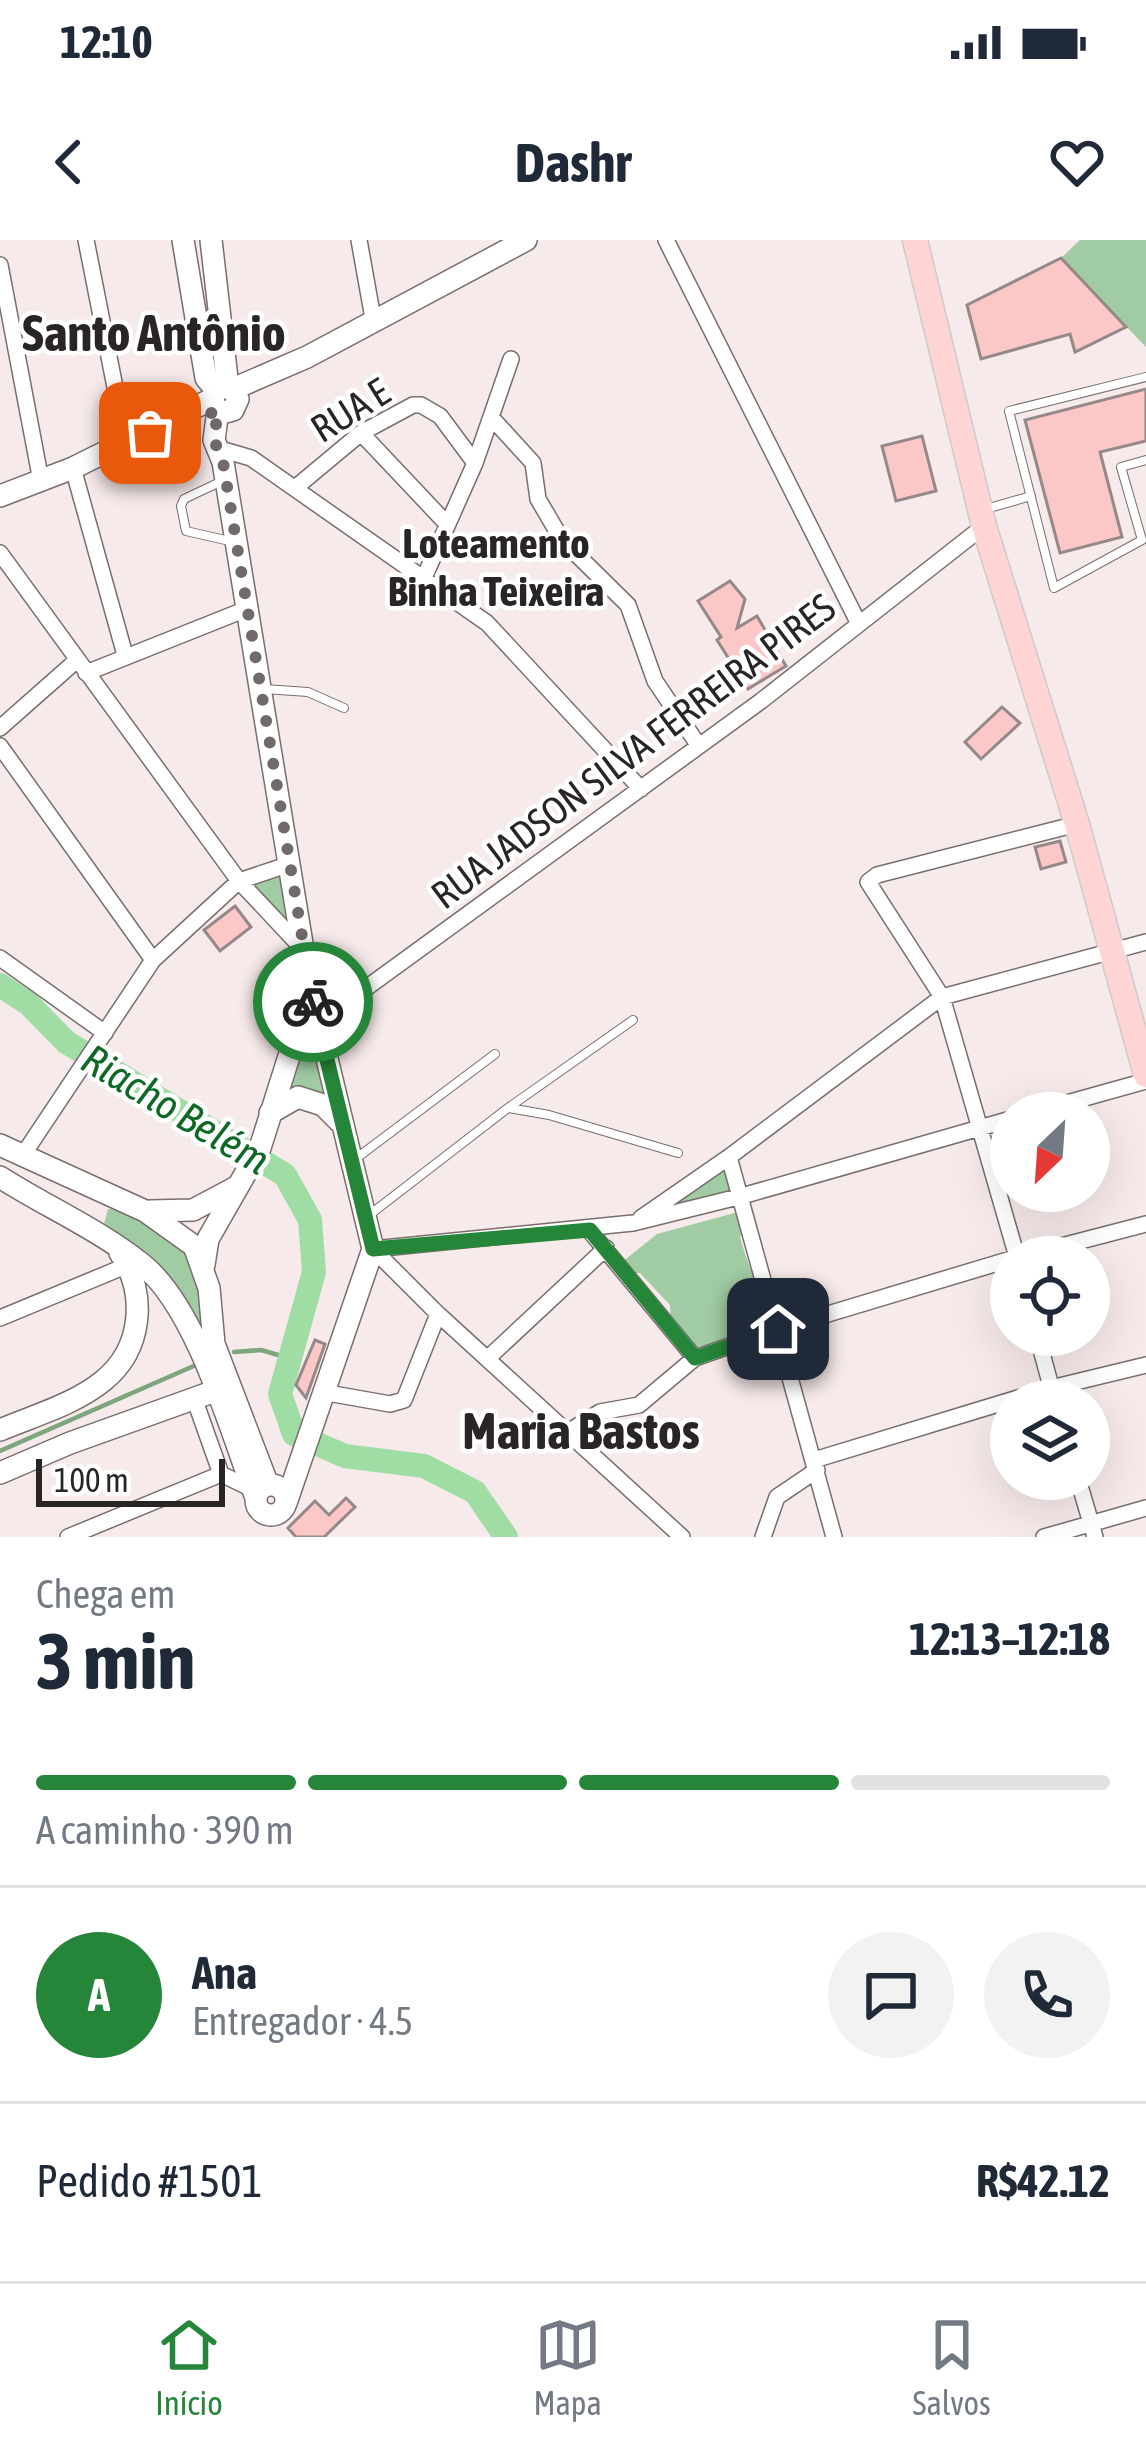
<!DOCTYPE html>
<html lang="pt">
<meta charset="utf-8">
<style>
:root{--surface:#fff;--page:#f2f2f3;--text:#1f2937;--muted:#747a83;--line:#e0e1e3;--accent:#258538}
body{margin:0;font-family:"Asap Condensed",sans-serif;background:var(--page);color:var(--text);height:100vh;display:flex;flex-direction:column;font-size:45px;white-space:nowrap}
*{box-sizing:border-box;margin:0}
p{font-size:39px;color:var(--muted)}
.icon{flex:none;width:66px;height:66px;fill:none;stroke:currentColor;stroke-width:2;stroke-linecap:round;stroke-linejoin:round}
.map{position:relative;height:1297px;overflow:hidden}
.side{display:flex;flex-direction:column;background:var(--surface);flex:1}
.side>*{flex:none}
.needle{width:78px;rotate:205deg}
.fabs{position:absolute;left:990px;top:852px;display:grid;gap:24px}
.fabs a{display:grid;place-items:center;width:120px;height:120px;border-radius:50%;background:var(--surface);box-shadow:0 12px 48px #0002;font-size:60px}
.scale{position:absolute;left:36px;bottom:30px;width:189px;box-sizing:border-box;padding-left:12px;border:6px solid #2a2525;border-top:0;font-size:33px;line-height:42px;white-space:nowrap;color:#2a2525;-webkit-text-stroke:9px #fff;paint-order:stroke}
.pin{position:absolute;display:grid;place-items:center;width:102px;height:102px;color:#fff;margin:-51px;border-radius:24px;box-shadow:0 6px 18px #0006}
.courier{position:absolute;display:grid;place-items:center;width:120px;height:120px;margin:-60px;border:9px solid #258538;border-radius:50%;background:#fff;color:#222;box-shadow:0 3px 15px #0007}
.head em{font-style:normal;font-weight:700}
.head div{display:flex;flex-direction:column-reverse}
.head{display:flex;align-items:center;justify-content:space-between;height:204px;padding:0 36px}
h1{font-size:78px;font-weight:700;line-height:90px}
.bar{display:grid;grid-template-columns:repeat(4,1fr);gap:18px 12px;align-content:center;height:144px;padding:0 36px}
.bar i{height:15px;border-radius:9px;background:var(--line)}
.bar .current{background:var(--accent)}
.bar p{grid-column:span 4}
.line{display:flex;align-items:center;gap:30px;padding:0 36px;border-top:3px solid var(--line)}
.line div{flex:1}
.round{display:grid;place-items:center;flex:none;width:126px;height:126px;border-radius:63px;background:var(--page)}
.status{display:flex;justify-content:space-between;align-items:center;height:84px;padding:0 60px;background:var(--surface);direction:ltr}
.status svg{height:33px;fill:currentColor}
header{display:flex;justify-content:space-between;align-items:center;height:156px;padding:0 36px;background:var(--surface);font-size:54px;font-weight:700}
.tab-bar{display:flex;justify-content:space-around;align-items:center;height:168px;border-top:3px solid var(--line);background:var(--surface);font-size:33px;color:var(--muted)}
.tab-bar a{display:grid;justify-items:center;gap:6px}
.tab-bar .current{color:var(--accent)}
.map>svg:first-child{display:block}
.green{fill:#a0cba3}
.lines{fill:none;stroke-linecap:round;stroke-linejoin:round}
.stream{stroke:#7da67e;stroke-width:4.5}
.river{stroke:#a0dda4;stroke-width:24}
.building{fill:#fcc7c7;stroke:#948888;stroke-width:3}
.lane-casing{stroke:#796d6d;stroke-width:10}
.street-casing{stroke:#796d6d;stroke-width:18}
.secondary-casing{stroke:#796d6d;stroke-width:24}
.primary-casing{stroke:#cccbcb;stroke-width:27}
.lane{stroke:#fff;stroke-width:8}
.street{stroke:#fff;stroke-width:15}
.secondary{stroke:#fff;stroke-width:21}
.primary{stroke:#fed4d4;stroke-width:24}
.done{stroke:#726a6a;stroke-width:12;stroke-dasharray:0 21.6}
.route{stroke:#258538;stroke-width:15}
.labels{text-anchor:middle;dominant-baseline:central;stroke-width:9;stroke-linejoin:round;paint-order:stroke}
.street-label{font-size:39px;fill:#2a2525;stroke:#fff}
.neighbourhood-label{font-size:42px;font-weight:bold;fill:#2a2525;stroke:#fff}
.water-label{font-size:42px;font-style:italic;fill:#0e6925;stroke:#fff}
.district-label{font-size:51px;font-weight:bold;fill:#2a2525;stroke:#fff}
</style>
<div class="status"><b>12:10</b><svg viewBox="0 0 49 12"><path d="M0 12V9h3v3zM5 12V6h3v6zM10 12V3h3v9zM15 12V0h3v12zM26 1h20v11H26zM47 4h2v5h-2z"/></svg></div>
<header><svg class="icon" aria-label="back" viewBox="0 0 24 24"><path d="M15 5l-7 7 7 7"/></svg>Dashr<svg class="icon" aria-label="heart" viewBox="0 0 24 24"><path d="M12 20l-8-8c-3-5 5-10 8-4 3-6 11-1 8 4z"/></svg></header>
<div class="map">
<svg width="1146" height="1297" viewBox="0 0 1146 1297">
<rect width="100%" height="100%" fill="#f7eaea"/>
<path class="green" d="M1080,0H1146V107L1061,18Z
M285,635L297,697L252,645Z
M307,772L324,859L286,855Z
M735,920L747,951L649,983Z
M121,967L183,1007L205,1046L202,1106L103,988L108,969Z
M742,971L746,987L740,997C749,1031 763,1055 773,1088L694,1108L671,1080L670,1065L640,1033H629L621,1023L657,994Z"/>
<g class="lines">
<path class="stream" d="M234,1112L261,1110L292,1119
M0,1211L196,1125"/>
<path class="river" d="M0,745L29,764L66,802L285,935L310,980L314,1032L280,1154L294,1194L345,1216L424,1226L475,1252L506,1297"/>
</g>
<path class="building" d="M1061,18L1126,87L1075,112L1070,94L981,119L967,65Z
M1146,149V201L1100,212L1122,297L1060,313L1025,180Z
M922,196L936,251L896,261L882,206Z
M730,341L745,359L737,388L757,376L786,426L748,449L717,400L721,397L698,361Z
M1002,467L1020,483L981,519L965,502Z
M1060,601L1066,622L1041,629L1035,607Z
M235,666L251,687L220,711L204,690Z
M315,1100L325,1104L306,1158L296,1145Z
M346,1258L355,1267L324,1297H296L288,1288L315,1261L329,1275Z"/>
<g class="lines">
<g class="lane-casing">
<path id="lane" d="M1146,137L1009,171L1054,348L1142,300L1121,227L1146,220
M220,242L184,259L181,266L186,291L234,302
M986,269L1031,256
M264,449L308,452L344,468
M509,868L549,875L678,913
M354,920L495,814
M368,976L508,868L633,780"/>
</g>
<g class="street-casing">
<path id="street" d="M86,0L126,203
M359,0L374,84
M666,0L859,384
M0,25L41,241
M491,177L533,223L538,259L562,300L628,365L655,441L699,506
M361,193L447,284
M227,211L251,218L487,383L641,549
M475,223L511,119
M73,228L125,415
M295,248L361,193L413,165H421L440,176L475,223L423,340
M0,313L239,641L301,707
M86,433L249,368
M0,488L77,420
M0,506L153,720
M0,718L105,793
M318,783L761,461L984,286
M1031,873L1146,841
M23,915L153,720L239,641L290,624
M729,917L834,1297
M641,978L729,917L942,757L1146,702
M589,990L695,1118
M373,1009L633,983L742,956L1011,879
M373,1009L438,1074L682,1297
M1017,1017L942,757L868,642L877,635L1077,584
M1019,1017L1146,984
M0,1078L128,1025
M1037,1095L1055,1161
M488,1118L606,1008
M322,1152L390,1164L404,1160L438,1074
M194,1158L221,1234
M568,1192L600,1172L639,1165L695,1118L778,1089L1011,1019
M814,1220L1051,1148L1146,1125
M1078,1239L1095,1297
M68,1297L221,1234L252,1249
M763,1297L777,1257L817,1230
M1044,1297L1146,1268"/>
</g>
<g class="secondary-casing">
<path id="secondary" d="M183,0L206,138L216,150
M211,0L228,147
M233,149L238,159L233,170L226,172L216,169L212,159L219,147L233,149L307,117L526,0
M218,170L214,200L223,222L308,740L373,1009L286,1263
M0,256L73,228L212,159
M270,873L298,857L323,865L339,881
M0,905L145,971L194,1006L209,1048L214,1104L268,1245
M0,937C47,967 100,990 143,1025C197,1069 231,1192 256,1258
M150,971L193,970L238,946
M204,1025L208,999L260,908L297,791L306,746
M0,1190C33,1176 75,1164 103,1141C143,1109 147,1053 120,1013
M0,1233L70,1203L215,1151
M256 1260a15 15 0 1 1 30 0a15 15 0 1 1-30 0Z"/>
</g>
<g class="primary-casing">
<path id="primary" d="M915,0L984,286L1077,584L1146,835"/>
</g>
<use href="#lane" class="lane"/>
<use href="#street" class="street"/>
<use href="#secondary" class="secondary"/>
<use href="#primary" class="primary"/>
</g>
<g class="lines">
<path class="done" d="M150,193L190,183L218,170L214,200L223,222L313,762"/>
<path class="route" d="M313,762L373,1009L590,990L695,1118L778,1089"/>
</g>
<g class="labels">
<g class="street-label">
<text transform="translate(350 170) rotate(-32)">RUA E</text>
<text transform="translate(633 511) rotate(-37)">RUA JADSON SILVA FERREIRA PIRES</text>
</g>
<g class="neighbourhood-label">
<text x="496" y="303">Loteamento<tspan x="496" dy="48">Binha Teixeira</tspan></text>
</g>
<g class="water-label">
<text transform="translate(176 869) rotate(31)">Riacho Belém</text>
</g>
<g class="district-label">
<text x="154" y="92">Santo Antônio</text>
<text x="581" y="1190">Maria Bastos</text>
</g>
</g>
</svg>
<div class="fabs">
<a><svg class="needle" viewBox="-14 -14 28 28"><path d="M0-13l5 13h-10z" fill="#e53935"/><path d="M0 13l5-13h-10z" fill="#747a83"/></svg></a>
<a><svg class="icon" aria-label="locate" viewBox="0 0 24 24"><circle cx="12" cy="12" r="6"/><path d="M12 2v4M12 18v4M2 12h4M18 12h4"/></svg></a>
<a><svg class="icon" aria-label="layers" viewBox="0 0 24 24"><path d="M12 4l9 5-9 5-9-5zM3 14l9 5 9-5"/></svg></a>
</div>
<div class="scale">100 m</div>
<div class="pin" style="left:150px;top:193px;background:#ea580c"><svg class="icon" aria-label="bag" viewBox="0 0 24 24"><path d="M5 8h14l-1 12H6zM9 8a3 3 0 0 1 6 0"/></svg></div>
<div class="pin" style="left:778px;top:1089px;background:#1f2937"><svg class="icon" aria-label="home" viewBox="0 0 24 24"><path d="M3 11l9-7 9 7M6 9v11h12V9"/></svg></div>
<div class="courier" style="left:313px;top:762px"><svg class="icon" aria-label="bike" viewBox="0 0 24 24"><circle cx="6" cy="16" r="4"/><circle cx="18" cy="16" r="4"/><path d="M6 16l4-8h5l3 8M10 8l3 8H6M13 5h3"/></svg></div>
</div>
<section class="side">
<div class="head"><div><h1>3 min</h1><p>Chega em</p></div><em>12:13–12:18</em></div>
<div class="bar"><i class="current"></i><i class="current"></i><i class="current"></i><i></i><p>A caminho · 390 m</p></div>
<div class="line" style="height:216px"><b class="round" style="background:var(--accent);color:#fff">A</b><div><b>Ana</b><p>Entregador · 4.5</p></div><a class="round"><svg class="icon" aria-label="chat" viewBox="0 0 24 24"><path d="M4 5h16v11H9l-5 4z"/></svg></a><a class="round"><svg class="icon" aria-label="phone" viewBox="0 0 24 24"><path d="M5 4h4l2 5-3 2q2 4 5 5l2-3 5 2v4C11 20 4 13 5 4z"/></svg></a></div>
<div class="line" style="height:156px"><div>Pedido #1501</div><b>R$42.12</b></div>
</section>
<nav class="tab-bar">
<a class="current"><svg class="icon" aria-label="home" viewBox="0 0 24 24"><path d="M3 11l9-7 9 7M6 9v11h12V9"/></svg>Início</a>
<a><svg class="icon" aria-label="map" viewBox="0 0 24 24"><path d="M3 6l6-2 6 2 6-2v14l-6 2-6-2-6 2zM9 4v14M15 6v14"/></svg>Mapa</a>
<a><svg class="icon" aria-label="saved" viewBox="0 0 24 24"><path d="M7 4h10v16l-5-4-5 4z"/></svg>Salvos</a>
</nav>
